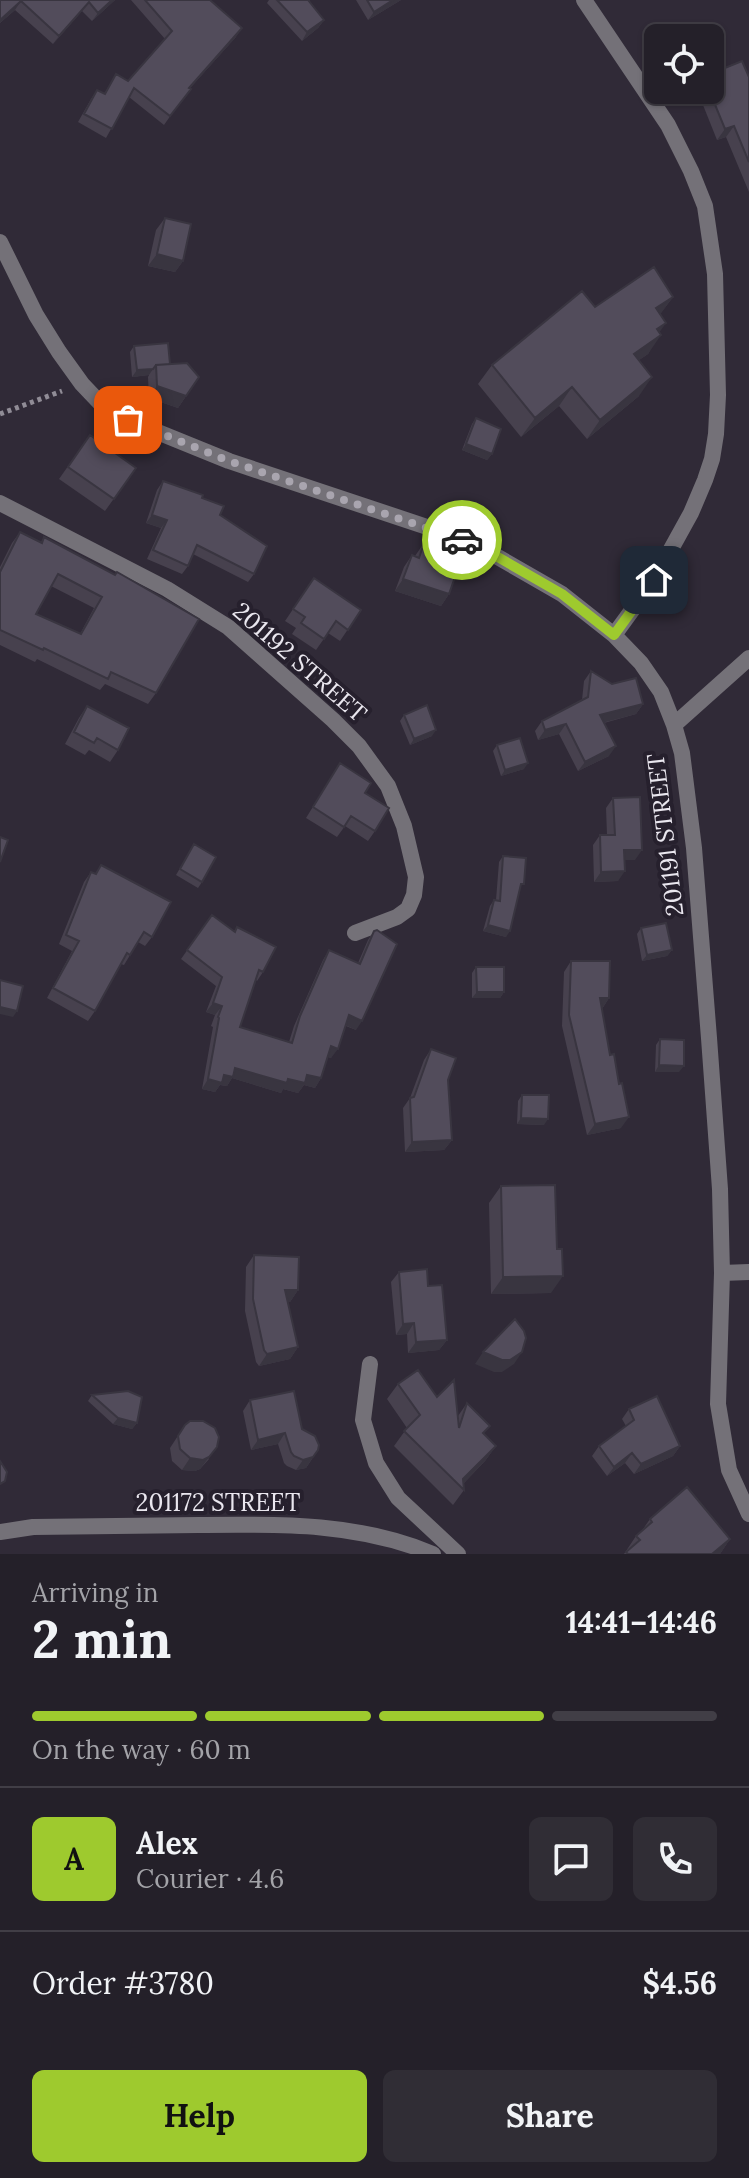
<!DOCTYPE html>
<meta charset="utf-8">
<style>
:root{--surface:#242029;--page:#302d35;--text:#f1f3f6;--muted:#a3a3a8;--line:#413e46;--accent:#9eca2e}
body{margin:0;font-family:Lora,serif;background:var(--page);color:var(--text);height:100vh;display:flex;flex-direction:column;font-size:30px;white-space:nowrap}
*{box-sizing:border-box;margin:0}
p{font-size:26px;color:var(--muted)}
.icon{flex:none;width:44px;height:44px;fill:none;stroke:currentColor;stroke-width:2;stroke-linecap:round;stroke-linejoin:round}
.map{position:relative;height:1554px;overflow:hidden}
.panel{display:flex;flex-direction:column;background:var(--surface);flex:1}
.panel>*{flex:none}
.buttons{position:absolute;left:644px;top:24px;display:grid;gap:16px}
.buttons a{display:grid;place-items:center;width:80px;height:80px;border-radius:12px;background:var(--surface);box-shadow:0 2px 6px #0004,0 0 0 2px var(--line);font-size:40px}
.pin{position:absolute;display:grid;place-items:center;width:68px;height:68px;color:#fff;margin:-34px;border-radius:16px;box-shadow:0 4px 12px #0006}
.courier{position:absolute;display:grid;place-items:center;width:80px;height:80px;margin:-40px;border:6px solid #9eca2e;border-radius:50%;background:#fff;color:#222;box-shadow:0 2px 10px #0007}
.summary em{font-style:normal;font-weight:700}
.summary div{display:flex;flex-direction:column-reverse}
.summary{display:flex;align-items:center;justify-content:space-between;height:136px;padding:0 32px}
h1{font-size:52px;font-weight:700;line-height:60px}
.bar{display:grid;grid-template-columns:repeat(4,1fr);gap:12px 8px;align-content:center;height:96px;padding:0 32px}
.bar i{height:10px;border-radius:6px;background:var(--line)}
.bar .current{background:var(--accent)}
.bar p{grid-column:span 4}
.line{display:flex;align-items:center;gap:20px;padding:0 32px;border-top:2px solid var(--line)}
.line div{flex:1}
.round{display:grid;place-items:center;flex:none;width:84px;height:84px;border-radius:12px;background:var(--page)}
.cta{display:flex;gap:16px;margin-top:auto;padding:16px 32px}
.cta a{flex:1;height:92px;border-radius:12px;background:var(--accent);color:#111;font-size:32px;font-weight:700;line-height:92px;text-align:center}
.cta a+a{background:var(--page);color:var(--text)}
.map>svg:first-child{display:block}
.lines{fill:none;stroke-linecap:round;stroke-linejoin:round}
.path{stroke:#908c96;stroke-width:5;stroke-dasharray:4 4;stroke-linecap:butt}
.minor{stroke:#747178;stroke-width:16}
.wall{fill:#47414e;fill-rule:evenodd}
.shaded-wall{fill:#393540}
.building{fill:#524c5b;stroke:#393540;stroke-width:2;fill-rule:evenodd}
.done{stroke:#a9a5af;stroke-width:8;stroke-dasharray:0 14.4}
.route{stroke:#9eca2e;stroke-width:10}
.labels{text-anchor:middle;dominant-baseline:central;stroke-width:8;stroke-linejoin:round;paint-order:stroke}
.street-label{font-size:24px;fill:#eae7ef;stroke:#26202d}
</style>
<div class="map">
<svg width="749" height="1554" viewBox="0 0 749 1554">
<rect width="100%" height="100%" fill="#302a37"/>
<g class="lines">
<path class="path" d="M0,414L62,391"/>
<path class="minor" d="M584,0L668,125L691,171L705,206L715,274L718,395L716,434L712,459L705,480L691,513L654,580L614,635
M0,242L36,315L59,352L82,384L101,404L128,420L229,461L448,534L489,552L562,594L614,635L641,663L661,692L674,725L682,753L694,848L709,1038L720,1189L722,1273L718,1404L729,1470L749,1514
M0,503L167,589L228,627L333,720L359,746L388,786L404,826L416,877L414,895L408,909L397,917L355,933
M674,725L749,658
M722,1273L749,1272
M370,1364L363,1420L376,1463L398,1498L458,1554
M0,1532L33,1527C88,1526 143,1526 198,1525C278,1524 358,1522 433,1554"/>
</g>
<path class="wall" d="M0,0H115L92,21L82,11L53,44L15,10L0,23Z
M131,0H210L236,37L190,88L164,125L129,97L106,138L78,122L91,99L97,90L104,94L116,74L128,81L165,39Z
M269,0H310L309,1L324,20L318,28L302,41L267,3Z
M356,0H401L368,20Z
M749,77V192L726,137L717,140L697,90H710Z
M165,218L183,261L175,272L148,266L156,230Z
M673,297L660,314V332L648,354L639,360V396L587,439L559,406L521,437L478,384L492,365L595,307Z
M134,346L199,377L178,408L149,398L148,377L149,375L132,377L130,352Z
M476,418L492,454L487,460L462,450L472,424Z
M90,435L136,468L105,511L59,479Z
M163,481L202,498L220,515L254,574L248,582L193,554L188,566L182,574L147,559L161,528L146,523L157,490Z
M20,532L41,542L44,537L114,575L156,693L148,704L105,684L100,690L37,659L35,662L0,645V567L12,543ZM51,586L94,608L80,634L36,614Z
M424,543L449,594L441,606L395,591L404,567L412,555L415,556Z
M314,578L361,610L340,641L328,633L316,650L292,634L296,628L285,621Z
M591,671L643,704L636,714L604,723L609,756L578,771L559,734L538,740L535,731L542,721L582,700L584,681Z
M87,706L118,750L110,762L89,750L85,755L65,744L79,718Z
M404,715L432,736L410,745L400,721Z
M497,745L524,769L501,776L493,751Z
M340,763L365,793L375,831L368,841L345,826L337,837L306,818Z
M613,798L635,860H624L618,881L594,882L593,845L600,835H607L606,808Z
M194,844L202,882L198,888L176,875Z
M503,856L520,890L506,937L483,931L490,906L494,900H496L499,862Z
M101,865L152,937L145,946L138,942L124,965L121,964L95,1011L88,1021L47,998L72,951L59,944L84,882L91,872L95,874Z
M212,915L234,931L237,927L263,972L257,981L256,980L240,1027L289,1042L294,1026L323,960L329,950L358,963L368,940L374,931L356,1030L346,1026L331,1058L328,1057L321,1078L315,1088L304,1085L298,1093L283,1089L281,1093L232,1078L227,1086L220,1085L215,1092L202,1089L213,1027L211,1026L215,1015L206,1012L216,986L181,959Z
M641,928L672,950L667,956L642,961L637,934Z
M571,961L609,998L602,1009L621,1128L587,1135L562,1026L564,972Z
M476,967L504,992L500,998H472V973Z
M660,1039L679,1072H655L656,1045Z
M431,1049L448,1080L452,1140L444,1150L405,1152L403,1108L410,1098L424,1060Z
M522,1095L544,1125L517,1124L518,1101Z
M501,1186L551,1293L491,1294L489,1203Z
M254,1255L298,1290L290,1302H287L298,1347L290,1359L259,1366L256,1362L245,1311L246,1267Z
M399,1272L447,1340L439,1350L408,1353L407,1334L396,1335L391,1282Z
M398,1384L437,1397L458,1416L467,1403L484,1434L496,1446L485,1461L464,1483V1490L453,1505L394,1446L407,1428L387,1399Z
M92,1395L137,1423L132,1429L113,1424L88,1401Z
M250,1400L302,1429L318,1450L306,1468L296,1470L287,1466L284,1463L278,1444L251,1450L243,1411Z
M629,1409L680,1446L673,1456L634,1474L625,1463L607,1476L592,1456L599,1446L626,1426L622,1419Z
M185,1425L209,1459L200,1469L195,1471L182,1470L172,1461L170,1448Z
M650,1519L730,1539L720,1554H624L636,1536L641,1532Z"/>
<path class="shaded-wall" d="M112,0H115L92,21L98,13Z
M393,0H401L368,20L374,12Z
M21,1L15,10L0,23V20Z
M89,2L82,11L53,44L59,36Z
M324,20L318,28L302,41L307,32Z
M242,28L236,37L183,96L189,88Z
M734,126L726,137L717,140L725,129Z
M157,254L183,261L175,272L148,266Z
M673,297L659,316L656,308Z
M666,323L654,340L661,335L648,354L620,373L634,354L657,329Z
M153,369L149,375L132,377L137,370Z
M652,377L639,396L587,439L600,420Z
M157,386L186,396L178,408L149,398Z
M572,387L559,406L521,437L535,418Z
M466,444L492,454L487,460L462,450Z
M152,515L167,520L161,528L146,523Z
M403,579L449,594L441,606L395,591Z
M643,704L636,714L594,725L600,715Z
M566,724L559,734L538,740L545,730Z
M436,730L432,736L410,745L414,739Z
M616,746L609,756L578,771L585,762Z
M528,763L524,769L501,776L505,770Z
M624,850H642L635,860H617Z
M625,871L618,881L594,882L601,872Z
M488,925L510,931L506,937L483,931Z
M672,950L667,956L642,961L647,955Z
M477,992H504L500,998H472Z
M600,998H609L602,1009Z
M213,1003L222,1006L215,1015L206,1012Z
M0,1007L17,1011L13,1017L0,1014Z
M349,1015L362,1021L356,1030L343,1024Z
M331,1046L338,1049L331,1058L324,1056Z
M659,1065L684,1066L679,1072H655Z
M235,1068L288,1079L307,1075L321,1078L315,1088L304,1085L298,1093L283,1089L281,1093L232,1078L227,1086L220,1085L215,1092L202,1089L208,1079L224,1075Z
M629,1117L621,1128L587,1135L595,1124Z
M521,1118L548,1119L544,1125L517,1124Z
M452,1140L444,1150L405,1152L412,1142Z
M563,1276L551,1293L491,1294L503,1277Z
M285,1290H298L290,1302H276Z
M414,1323L407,1334L396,1335L403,1324Z
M447,1340L439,1350L408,1353L416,1342Z
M298,1347L290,1359L259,1366L267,1354Z
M483,1352H522L514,1364L502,1372H494L475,1364Z
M118,1418L137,1423L132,1429L113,1424Z
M285,1433L278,1444L251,1450L258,1440Z
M496,1446L485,1461L461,1486L463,1479Z
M680,1446L673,1456L634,1474L641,1464Z
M217,1447L200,1469L195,1471L182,1470L190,1458Z
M632,1453L625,1463L607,1476L614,1467Z
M313,1457L306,1468L296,1470L303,1460Z
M730,1539L720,1554H712Z"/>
<path class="building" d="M0,0H112L98,13L89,2L59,36L21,1L0,20Z
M145,0H210L242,28L189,88L191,89L170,116L134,88L112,129L84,114L97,90L105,94L116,74L128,81L172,31Z
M277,0H308L324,20L307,32Z
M367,0H393L374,12Z
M742,61L749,77V162L734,126L725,129L709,90H710V74Z
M165,218L191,224L183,261L157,254Z
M654,267L673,297L656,308L666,323L657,329L661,335L634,354L652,377L600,420L572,387L535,418L492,365L582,291L595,307Z
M168,343L170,364L156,365L153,369L137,370L134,346Z
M187,363L199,377L186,396L157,386L156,365Z
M476,418L501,429L492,454L466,444Z
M90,435L136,468L114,499L68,467Z
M163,481L203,495L202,498L224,506L220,515L267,546L254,574L197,545L188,566L153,550L167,520L152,515Z
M20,532L42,543L44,537L115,575L117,572L199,619L156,693L111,672L108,679L44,648L43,650L0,630V572ZM58,574L102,597L81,634L36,614Z
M424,543L462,557L449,594L403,579L412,555L419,558Z
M314,578L361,610L348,630L336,621L324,639L301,623L305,617L293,609Z
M591,671L612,684L636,678L643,704L600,715L616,746L585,762L566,724L545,730L542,721L588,697Z
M427,705L436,730L414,739L404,715Z
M87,706L129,728L118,750L97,738L94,743L74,732Z
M520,738L528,763L505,770L497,745Z
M340,763L371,783L365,793L389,808L375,831L351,816L344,827L313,807Z
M640,797L642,850H624L625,871L601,872L600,835H615L613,798Z
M0,837L8,840L0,862Z
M194,844L216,857L202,882L180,869Z
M503,856L526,858L524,884H521L510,931L488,925L494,900L500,901Z
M101,865L171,902L152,937L144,932L130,955L127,953L95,1011L53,988L79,941L66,935L91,872L96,874Z
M212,915L235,932L237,927L276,947L263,972L259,970L240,1027L292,1043L300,1016L329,950L360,964L374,931L377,930L397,944L362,1021L349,1015L338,1049L331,1046L321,1078L307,1075L305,1083L288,1079L287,1083L235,1068L233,1077L224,1075L222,1083L208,1079L219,1018L218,1017L222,1006L213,1003L222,977L187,950Z
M666,923L672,950L647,955L641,928Z
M571,961H610L609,998H600L610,1055L614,1054L619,1084L622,1083L629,1117L595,1124L569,1015Z
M476,967H504V992H477Z
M0,980L23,986L17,1011L0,1007Z
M660,1039L684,1040V1066L659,1065Z
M431,1049L456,1058L448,1080L452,1140L412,1142L410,1098L414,1097Z
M522,1095H549L548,1119L521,1118Z
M555,1185L557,1249H562L563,1276L503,1277L501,1186Z
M254,1255L299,1257L298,1290H285L298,1347L267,1354L264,1350L253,1299Z
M427,1269L428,1286L442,1285L447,1340L416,1342L414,1323L403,1324L399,1272Z
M515,1319L524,1331L526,1338L522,1352L510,1360H502L483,1352Z
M418,1370L437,1397L454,1380L459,1428L467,1403L490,1426L483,1433L496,1446L463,1479L464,1490L404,1431L420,1415L398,1384Z
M128,1391L142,1397L137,1423L118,1418L92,1395Z
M294,1391L302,1429L315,1436L319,1445L318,1450L313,1457L303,1460L294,1456L291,1452L285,1433L258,1440L250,1400Z
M657,1396L680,1446L641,1464L632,1453L614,1467L599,1446L634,1420L629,1409Z
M190,1421H203L215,1428L219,1437L217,1447L209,1457L203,1460L190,1458L180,1449L178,1436L185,1425Z
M0,1461L7,1472L5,1481L0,1484Z
M687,1487L730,1539L712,1554H628L626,1552L640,1540L636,1536L652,1522L650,1519Z"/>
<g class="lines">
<path class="done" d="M128,420L229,461L462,540"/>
<path class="route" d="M462,540L489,552L562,594L614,635L654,580"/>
</g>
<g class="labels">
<g class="street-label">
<text transform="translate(300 662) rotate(41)">201192 STREET</text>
<text transform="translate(665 835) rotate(-97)">201191 STREET</text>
<text x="218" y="1502">201172 STREET</text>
</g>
</g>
</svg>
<div class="buttons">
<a><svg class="icon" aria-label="locate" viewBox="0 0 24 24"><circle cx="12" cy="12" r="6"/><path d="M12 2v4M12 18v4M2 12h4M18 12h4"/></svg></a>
</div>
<div class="pin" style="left:128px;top:420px;background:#ea580c"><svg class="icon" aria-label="bag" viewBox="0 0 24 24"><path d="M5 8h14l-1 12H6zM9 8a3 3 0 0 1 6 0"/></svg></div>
<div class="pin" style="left:654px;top:580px;background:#1f2937"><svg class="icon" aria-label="home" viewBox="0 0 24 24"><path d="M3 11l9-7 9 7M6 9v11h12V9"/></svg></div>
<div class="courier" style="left:462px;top:540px"><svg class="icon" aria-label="car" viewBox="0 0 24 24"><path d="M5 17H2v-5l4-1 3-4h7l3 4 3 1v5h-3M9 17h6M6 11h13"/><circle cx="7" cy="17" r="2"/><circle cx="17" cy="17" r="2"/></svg></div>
</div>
<section class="panel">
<div class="summary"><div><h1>2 min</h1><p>Arriving in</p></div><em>14:41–14:46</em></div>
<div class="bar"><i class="current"></i><i class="current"></i><i class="current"></i><i></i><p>On the way · 60 m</p></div>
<div class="line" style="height:144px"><b class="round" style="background:var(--accent);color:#111">A</b><div><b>Alex</b><p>Courier · 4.6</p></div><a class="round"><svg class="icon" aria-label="chat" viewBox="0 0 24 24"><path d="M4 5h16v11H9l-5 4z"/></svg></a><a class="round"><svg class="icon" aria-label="phone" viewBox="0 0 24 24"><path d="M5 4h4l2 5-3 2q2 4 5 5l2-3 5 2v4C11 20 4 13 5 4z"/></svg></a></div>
<div class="line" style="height:104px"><div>Order #3780</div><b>$4.56</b></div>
<div class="cta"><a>Help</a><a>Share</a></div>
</section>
